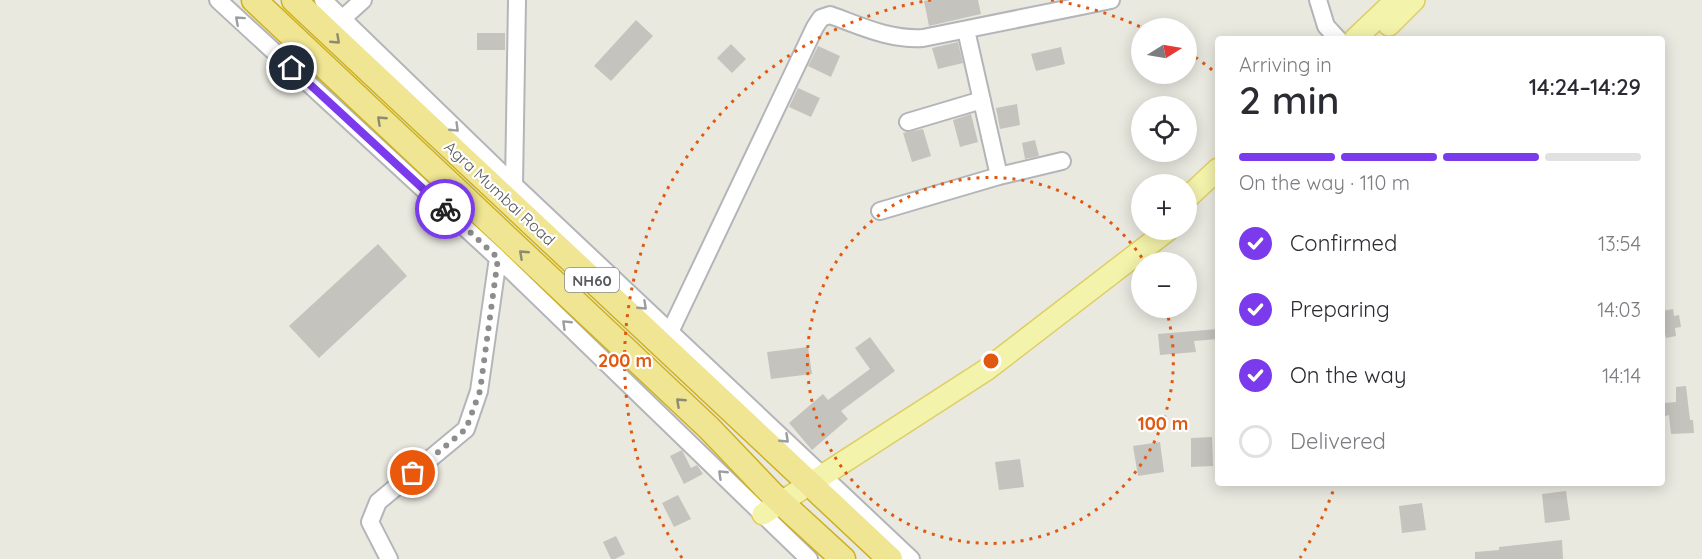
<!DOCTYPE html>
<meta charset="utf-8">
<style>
:root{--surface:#fff;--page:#f7f7f7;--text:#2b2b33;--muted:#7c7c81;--line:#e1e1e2;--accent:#7c3aed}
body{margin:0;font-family:Quicksand,sans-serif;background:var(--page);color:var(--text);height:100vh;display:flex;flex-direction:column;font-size:22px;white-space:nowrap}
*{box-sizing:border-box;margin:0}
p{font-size:20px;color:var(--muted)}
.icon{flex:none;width:33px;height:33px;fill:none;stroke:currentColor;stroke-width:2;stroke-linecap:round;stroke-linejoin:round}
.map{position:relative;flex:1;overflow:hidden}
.panel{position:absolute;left:1215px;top:36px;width:450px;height:450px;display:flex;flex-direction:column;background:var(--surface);border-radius:6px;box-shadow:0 3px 15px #0003}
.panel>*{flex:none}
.needle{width:39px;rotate:79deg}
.fabs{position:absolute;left:1131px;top:18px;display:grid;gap:12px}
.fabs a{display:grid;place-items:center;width:66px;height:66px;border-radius:50%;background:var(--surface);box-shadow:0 3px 15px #0003;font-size:30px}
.pin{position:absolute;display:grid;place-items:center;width:51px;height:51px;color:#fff;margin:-26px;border:3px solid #fff;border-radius:50%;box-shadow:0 2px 6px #0007}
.courier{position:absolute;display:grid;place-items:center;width:60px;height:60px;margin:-30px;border:4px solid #7c3aed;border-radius:50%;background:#fff;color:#222;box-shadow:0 2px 8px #0007}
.head em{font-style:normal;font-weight:600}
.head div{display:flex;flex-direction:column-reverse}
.head{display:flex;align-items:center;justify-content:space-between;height:102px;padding:0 24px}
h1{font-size:39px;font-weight:600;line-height:45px}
.bar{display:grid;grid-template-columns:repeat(4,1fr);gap:9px 6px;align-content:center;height:72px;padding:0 24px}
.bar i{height:8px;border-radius:4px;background:var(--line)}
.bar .current{background:var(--accent)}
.bar p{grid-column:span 4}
ol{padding:0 24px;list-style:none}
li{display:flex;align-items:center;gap:18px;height:66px}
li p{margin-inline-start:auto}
li .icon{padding:6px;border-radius:50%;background:var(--accent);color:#fff;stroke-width:4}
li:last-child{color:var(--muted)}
li i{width:33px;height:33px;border:3px solid var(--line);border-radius:50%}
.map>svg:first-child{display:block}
.building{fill:#c5c3bd}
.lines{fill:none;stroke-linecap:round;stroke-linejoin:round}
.minor-casing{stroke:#b3b5b9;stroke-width:20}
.major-casing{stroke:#dece65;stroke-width:24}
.highway-casing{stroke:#cfb11c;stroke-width:27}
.minor{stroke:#fff;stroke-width:16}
.major{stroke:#f4f3ab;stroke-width:21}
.highway{stroke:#efe592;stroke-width:24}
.oneway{stroke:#9b9d9f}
.oneway2{stroke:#8e8b71}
.done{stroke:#8c8d8c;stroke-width:6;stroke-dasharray:0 10.8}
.route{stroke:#7c3aed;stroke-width:8}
.ring{fill:none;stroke:#e15910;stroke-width:3;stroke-dasharray:3 6}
.labels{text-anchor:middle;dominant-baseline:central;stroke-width:4.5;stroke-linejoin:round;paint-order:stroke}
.shield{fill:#fff;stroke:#8b8c8f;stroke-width:1.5}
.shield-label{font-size:15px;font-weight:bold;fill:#595b5f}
.street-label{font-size:16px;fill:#595b5f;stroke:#fff}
.centre{fill:#e15910;stroke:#fff;stroke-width:3}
.ring-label{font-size:18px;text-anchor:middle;font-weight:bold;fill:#e15910;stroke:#fff;stroke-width:4.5;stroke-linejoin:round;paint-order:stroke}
</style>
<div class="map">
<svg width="1702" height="559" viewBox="0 0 1702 559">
<rect width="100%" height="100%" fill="#eae9e0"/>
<path class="building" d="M929,0H978L981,14L929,26L924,1Z
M636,20L653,36L611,81L594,66Z
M477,33H505V50H477Z
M958,42L963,63L938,69L932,48Z
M731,44L746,59L732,73L717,58Z
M818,46L840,56L831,77L808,66Z
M1061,47L1065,64L1036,71L1031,54Z
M798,88L820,98L811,117L789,107Z
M1017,104L1020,125L1000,129L996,108Z
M971,114L978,142L960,147L953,120Z
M923,129L931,156L912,162L903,133Z
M1035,140L1039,156L1025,159L1022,143Z
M378,244L407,276L319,358L289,326Z
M1673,309L1674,316L1679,315L1681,327L1675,328L1676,336L1666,338L1664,330L1662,331V311Z
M1218,329V339L1194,341L1196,352L1160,355L1158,334Z
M870,337L895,371L841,411L848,419L812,450L789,423L823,394L828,400L870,369L855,348Z
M808,347L812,374L771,379L767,352Z
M1686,386L1690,420H1693L1694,433L1671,434L1669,415L1665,416L1664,403L1676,402V387Z
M1212,437L1213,466L1191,467V438Z
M1160,442L1164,472L1138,476L1133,446Z
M682,450L691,468L697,465L703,474L684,484L670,456Z
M1020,459L1024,487L999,490L995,462Z
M1566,491L1570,520L1545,523L1542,494Z
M678,495L691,519L674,527L662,503Z
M1422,503L1426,530L1402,533L1399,506Z
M616,536L625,554L615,559H611L603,542Z
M1562,540L1563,559H1475V552L1499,550V547Z"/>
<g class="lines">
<g class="minor-casing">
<path id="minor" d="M218,0L498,258L809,559
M323,0L514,185L911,559
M1318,0L1326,26L1338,39
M342,19L363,0
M908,122L982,100
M999,176L1062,161
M514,185L517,0
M880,211L999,176L966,30
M670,332L815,27L821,18L830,15C861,26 889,40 923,38L1111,0
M389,559L370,522L378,502L466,429L479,391L498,258"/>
</g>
<g class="major-casing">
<path id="major" d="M1389,25L1414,0
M1355,39L1396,0
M1186,199L1218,169
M763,514L986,370L1168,230"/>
</g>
<g class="highway-casing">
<path id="highway" d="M254,0L709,428L772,494L843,559
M294,0L890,559"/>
</g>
<use href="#minor" class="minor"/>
<use href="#major" class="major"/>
<use href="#highway" class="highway"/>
</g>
<defs><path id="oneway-chevron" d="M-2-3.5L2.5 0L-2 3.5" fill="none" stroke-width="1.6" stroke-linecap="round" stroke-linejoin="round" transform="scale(1.5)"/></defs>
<g class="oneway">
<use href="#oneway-chevron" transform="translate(239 20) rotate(-138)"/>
<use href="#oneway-chevron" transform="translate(455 128) rotate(44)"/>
<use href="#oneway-chevron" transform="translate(643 306) rotate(43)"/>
<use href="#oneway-chevron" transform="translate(566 324) rotate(-136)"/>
<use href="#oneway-chevron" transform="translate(785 439) rotate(43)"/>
<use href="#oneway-chevron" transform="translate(722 474) rotate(-136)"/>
</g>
<g class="oneway2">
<use href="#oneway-chevron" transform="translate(336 40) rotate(43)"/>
<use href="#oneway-chevron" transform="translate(381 120) rotate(-137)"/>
<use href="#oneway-chevron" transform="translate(523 254) rotate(-137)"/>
<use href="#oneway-chevron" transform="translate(680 402) rotate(-137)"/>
</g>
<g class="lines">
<path class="done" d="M413,473L466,429L480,391L498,258L445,209"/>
<path class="route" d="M292,68L445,209"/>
</g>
<g class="ring">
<path d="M1166 309A183 183 0 1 1 1144 261"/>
<path d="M1336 483A366 366 0 0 1 1300 558M682 558A366 366 0 0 1 931 0M1051 0A366 366 0 0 1 1143 28M1188 52A366 366 0 0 1 1216 73"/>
</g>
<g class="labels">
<rect class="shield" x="565" y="268" width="54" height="24" rx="4.5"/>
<g class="shield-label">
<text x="592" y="280">NH60</text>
</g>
<g class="street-label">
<text transform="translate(500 193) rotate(43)">Agra Mumbai Road</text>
</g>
</g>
<circle cx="991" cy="361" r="9" class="centre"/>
<g class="ring-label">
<text x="625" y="367">200 m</text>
<text x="1163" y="430">100 m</text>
</g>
</svg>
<div class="fabs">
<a><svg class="needle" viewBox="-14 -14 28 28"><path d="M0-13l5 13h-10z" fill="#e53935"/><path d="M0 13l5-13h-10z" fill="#7c7c81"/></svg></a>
<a><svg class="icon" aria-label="locate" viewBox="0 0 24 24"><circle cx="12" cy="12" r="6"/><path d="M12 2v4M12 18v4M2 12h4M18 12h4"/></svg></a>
<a>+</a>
<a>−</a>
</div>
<div class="pin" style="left:413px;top:473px;background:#ea580c"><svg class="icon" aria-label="bag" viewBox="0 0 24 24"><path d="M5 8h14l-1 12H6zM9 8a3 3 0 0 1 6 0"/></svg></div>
<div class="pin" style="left:292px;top:68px;background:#1f2937"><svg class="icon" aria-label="home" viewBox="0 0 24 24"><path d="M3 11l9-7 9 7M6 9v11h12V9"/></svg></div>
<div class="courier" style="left:445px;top:209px"><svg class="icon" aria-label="bike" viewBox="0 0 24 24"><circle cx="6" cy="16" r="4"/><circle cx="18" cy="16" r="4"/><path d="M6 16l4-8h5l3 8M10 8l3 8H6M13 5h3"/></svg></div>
<section class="panel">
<div class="head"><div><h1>2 min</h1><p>Arriving in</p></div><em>14:24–14:29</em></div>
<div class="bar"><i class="current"></i><i class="current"></i><i class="current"></i><i></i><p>On the way · 110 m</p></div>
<ol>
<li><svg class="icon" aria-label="check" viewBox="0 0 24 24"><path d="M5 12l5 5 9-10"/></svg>Confirmed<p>13:54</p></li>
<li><svg class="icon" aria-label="check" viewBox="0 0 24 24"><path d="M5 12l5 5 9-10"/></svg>Preparing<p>14:03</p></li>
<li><svg class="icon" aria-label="check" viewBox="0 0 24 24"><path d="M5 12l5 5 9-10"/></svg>On the way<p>14:14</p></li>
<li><i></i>Delivered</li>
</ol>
</section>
</div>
